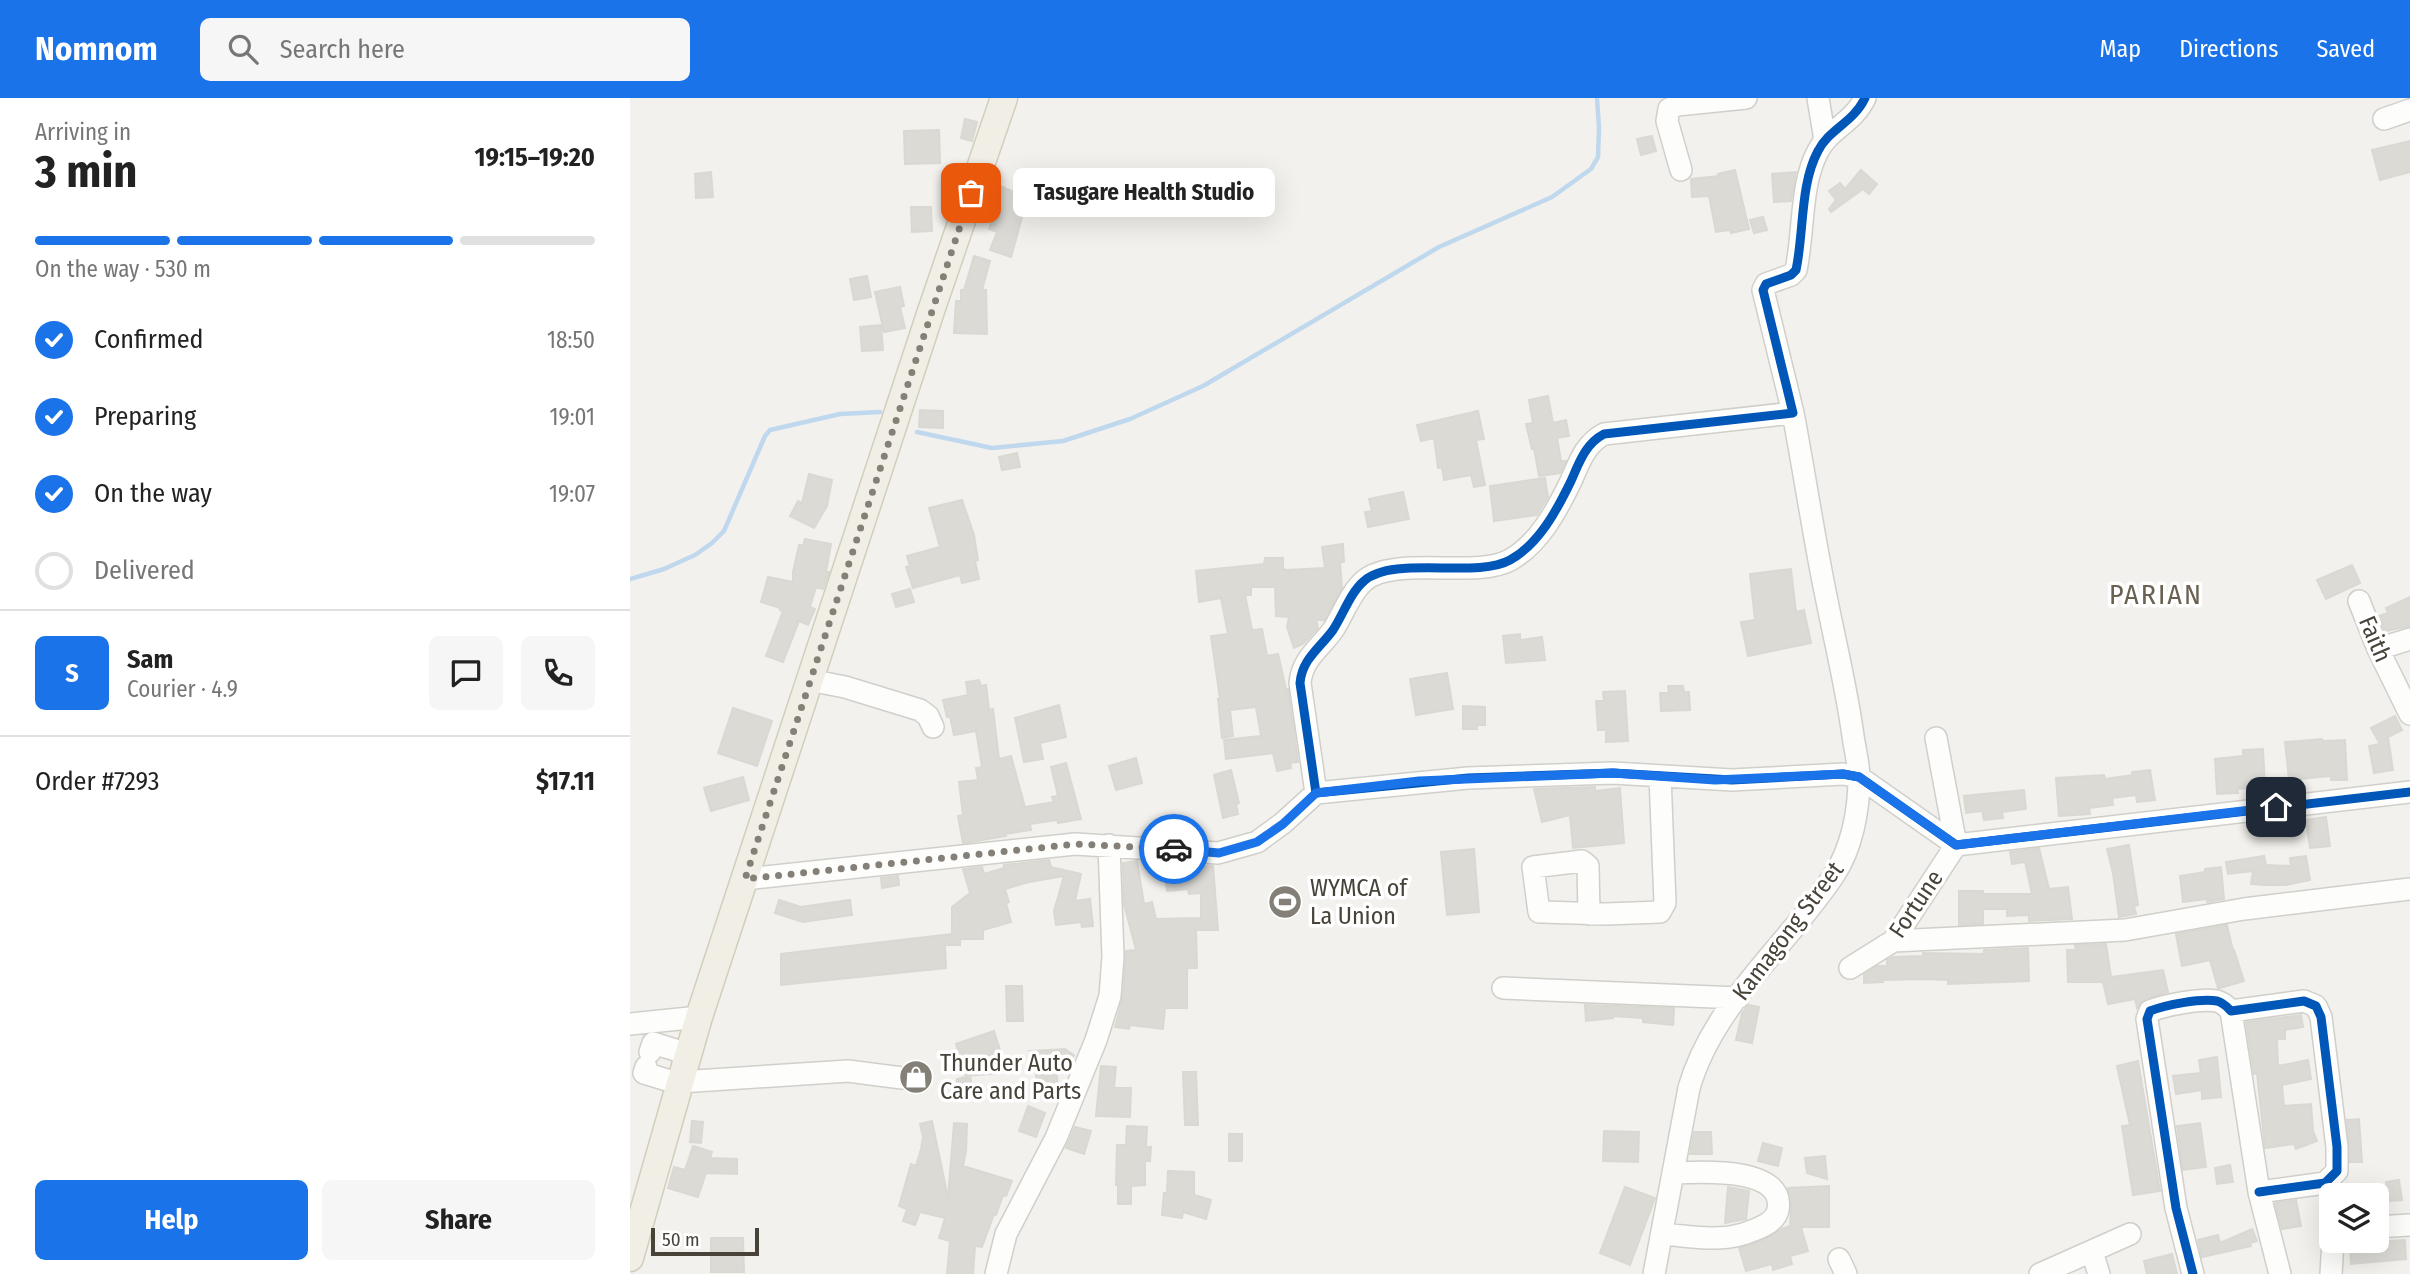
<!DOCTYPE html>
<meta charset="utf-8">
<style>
:root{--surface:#fff;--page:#f6f6f6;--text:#222;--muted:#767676;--line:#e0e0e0;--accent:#1a73e8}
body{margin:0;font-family:"Fira Sans Condensed",sans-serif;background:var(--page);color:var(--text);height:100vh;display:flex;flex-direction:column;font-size:26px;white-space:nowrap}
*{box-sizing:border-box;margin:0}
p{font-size:23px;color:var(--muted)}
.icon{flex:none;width:38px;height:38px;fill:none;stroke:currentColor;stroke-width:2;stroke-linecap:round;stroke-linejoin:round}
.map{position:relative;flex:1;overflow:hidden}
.details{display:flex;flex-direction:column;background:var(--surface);width:630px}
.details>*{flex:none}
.buttons{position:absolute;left:1689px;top:1085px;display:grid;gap:14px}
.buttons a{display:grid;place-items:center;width:70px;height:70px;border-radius:10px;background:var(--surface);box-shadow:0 7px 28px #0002;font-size:35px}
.scale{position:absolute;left:21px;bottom:18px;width:108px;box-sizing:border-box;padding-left:7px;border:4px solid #484339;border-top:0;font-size:19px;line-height:24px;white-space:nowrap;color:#484339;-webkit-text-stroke:5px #fff;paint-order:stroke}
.pin{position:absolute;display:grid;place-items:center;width:60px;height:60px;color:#fff;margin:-30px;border-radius:14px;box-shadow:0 4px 10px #0006}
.courier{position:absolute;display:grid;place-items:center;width:70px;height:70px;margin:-35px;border:5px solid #1a73e8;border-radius:50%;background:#fff;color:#222;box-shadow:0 2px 9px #0007}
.bubble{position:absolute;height:49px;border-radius:10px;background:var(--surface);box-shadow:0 7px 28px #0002;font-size:23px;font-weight:700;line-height:49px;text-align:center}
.overview em{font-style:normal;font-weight:700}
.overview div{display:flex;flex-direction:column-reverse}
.overview{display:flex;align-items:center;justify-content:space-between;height:119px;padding:0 35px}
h1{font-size:46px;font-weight:700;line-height:52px}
.bar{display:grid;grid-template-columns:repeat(4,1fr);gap:10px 7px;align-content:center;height:84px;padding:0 35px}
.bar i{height:9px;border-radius:5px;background:var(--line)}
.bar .on{background:var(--accent)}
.bar p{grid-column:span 4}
.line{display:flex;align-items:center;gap:18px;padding:0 35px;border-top:2px solid var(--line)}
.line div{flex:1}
.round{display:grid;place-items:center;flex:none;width:74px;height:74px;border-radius:10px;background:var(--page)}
ol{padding:0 35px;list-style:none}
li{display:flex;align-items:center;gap:21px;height:77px}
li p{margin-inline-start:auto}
li .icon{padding:7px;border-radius:50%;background:var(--accent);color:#fff;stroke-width:4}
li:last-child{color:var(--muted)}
li i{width:38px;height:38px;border:4px solid var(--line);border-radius:50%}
.primary-button{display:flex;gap:14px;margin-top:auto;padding:14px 35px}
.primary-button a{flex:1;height:80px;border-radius:10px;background:var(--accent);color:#fff;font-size:28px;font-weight:700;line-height:80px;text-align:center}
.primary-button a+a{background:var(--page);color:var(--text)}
header{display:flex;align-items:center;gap:42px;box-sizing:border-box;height:98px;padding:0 35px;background:var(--accent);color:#fff}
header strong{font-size:33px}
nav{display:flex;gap:38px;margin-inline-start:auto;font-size:24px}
.search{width:490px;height:63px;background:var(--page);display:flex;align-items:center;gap:18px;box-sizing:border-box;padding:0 24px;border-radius:10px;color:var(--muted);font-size:26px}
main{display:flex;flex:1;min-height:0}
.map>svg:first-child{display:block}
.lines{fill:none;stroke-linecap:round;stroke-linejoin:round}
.stream{stroke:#c0d8ed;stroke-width:4.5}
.building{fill:#dbdad5;stroke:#dad8d3;stroke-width:2}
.minor-casing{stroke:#d0cfca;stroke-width:24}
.major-casing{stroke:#d3cebc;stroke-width:29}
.minor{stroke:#fdfdfc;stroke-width:21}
.major{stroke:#f1eee5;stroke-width:26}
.cycleway-casing{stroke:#fff;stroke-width:13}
.cycleway{stroke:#0057b8;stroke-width:9}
.done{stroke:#848078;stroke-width:7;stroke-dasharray:0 12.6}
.route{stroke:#1a73e8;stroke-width:9}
.labels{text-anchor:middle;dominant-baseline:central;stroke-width:7;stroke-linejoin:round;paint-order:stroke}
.street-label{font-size:24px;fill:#484339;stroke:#fff}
.poi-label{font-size:24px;fill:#484339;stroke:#fff;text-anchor:start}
.quarter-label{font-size:28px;letter-spacing:2px;fill:#6a6251;stroke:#fff}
</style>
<header>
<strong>Nomnom</strong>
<div class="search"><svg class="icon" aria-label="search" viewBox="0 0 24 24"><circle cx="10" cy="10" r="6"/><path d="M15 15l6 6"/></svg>Search here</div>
<nav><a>Map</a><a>Directions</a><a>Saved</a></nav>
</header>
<main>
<section class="details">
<div class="overview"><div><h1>3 min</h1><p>Arriving in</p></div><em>19:15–19:20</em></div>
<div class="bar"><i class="on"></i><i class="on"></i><i class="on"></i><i></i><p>On the way · 530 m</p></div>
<ol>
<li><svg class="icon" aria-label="check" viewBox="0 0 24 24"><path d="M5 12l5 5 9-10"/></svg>Confirmed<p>18:50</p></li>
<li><svg class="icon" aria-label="check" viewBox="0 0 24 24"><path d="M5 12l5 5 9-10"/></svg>Preparing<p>19:01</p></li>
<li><svg class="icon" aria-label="check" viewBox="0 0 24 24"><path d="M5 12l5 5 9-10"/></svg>On the way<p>19:07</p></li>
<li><i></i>Delivered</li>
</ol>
<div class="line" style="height:126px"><b class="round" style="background:var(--accent);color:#fff">S</b><div><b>Sam</b><p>Courier · 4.9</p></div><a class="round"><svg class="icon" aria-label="chat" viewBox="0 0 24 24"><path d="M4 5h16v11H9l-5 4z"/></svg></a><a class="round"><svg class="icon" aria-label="phone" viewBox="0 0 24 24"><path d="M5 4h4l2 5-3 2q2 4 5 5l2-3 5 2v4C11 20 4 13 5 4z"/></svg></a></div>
<div class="line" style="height:91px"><div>Order #7293</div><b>$17.11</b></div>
<div class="primary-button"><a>Help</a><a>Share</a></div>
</section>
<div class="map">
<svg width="1780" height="1176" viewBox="0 0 1780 1176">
<rect width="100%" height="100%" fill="#f2f1ed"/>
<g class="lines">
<path class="stream" d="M287,334L362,350L433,343L500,321L573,288L809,149L922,99L961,71L968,59L969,30L967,0
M0,481L34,471L65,457L82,445L94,433L135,338L140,332L210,316L250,314"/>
</g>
<path class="building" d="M335,21L347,24L342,43L331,40Z
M309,32L310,65L275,66L274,33Z
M1022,38L1026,53L1011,57L1007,41Z
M1780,43V74L1750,82L1742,52Z
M1105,72L1119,131L1101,135L1100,132L1086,134L1079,98L1062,99L1061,81L1089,78L1088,76Z
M1231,72L1247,86L1239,96L1233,91L1201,114L1199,111L1206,102L1199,93L1210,85L1215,91Z
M81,74L83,99L66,100L65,76Z
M1166,74L1161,103L1144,104L1142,76Z
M370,88L384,94L381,104L395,109L381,159L360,152L367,134L359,131L366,111L361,109Z
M281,109H301L302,133L282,134Z
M1133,119L1137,132L1124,135L1120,122Z
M344,158L360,163L352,192H356L357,236L324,235L326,203H331V192H334Z
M237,178L241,199L224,202L220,181Z
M270,189L274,208L270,209L275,230L254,234L245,194Z
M251,227L253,252L232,253L230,229Z
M918,298L923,325L936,322L939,338L927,340L931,363H936L930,375L909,378L904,350L902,351L896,326L903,325L899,302Z
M290,312L313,313V330L289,329Z
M848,313L854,341L846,342L855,387L844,389L841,377L814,382L812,369L808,370L804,340L791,343L787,327Z
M387,355L390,369L372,372L369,359Z
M179,376L202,382L197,408L184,430L160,418L168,403L172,405Z
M915,380L918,399L907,417L864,423L860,388Z
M773,394L779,421L738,429L735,414L742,413L739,401Z
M332,402L344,437L348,462L345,463L349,481L332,485L330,477L283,490L276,469L280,468L277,458L310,449L299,410Z
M175,441L201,446L196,474H199L193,491L186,489L180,509L185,511L178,527L169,523L153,564L136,558L153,513L150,512V510L131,504L138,479L163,484V474L169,447H173Z
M713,446L714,464H710L712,490L694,522H686L688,530L673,546L664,550L657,529L659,519L646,518L645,489H621V497H615L622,532L632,531L637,558L648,556L656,591H658L668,664L660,665L661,670L647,673L643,655L596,661L594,642L631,638L626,609L600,612L603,638L592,640L588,601H590L581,538L598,536L591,500L569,504L566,473L634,466L635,460H653V471L656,472L695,470L692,449Z
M1722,467L1730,485L1696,501L1687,482Z
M1161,471L1166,514L1174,512L1181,545L1118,558L1111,524L1125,522L1120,476Z
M280,491L284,504L266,509L262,496Z
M1780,499V528L1755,533L1749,518L1758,515L1756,510Z
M890,536V542L912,539L915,562L876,565L873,538Z
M817,575L823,611L786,617L780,581Z
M349,582L351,588L356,587L359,612L363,611L369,661L381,658L395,709L424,704L422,699L428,698L421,669L436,665L451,721L428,725L427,722L400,726L401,732L375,736L376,738L333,745L328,718L333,717L329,684L348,682L346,670L352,669L346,633L324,637L320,618L317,619L313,602L338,597L336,584Z
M1038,588H1053L1054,594H1059L1060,612L1031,613L1030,595H1039Z
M995,593L998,643L976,644V632H968L966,603H974L973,594Z
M429,607L436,639L410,645L413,661L394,664L385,620Z
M833,608L855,609V627H847V631H833Z
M103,610L142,623L127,668L88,655Z
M1765,618L1772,632L1758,639L1763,672L1744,675L1739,648L1750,646L1741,630Z
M1692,641L1693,643L1715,642L1717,682H1701V678L1659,682L1655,644Z
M1633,651L1635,689L1607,691L1608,695L1587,696L1585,661L1613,658V652Z
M506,660L512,685L486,692L479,668Z
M601,672L609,705L606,706L608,716L593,720L584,677Z
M1520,672L1525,702L1507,704L1506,697L1482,700L1483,707L1459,710L1460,716L1429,718L1426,680L1474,677L1475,681L1503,677L1502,674Z
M113,679L119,702L81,713L74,690Z
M965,689V693L990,690L994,745L943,750L940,717L912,724L904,691Z
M1394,692L1396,711L1372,714L1373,720L1354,722L1352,713L1336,715L1334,698Z
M1696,719L1700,748L1680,750L1676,722Z
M1499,747L1508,807L1504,808L1506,816L1489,819L1483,775L1477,751Z
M1409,750L1419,791L1438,789L1442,821L1399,823V817L1377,818V811H1353V826L1329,827V793H1353V796H1402L1395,764L1382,766L1380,754Z
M844,751L849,814L817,817L811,754Z
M1634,758L1636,767L1661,768L1660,760L1676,758L1680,782L1656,787H1636L1621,786L1623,773L1598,776L1596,764Z
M419,762L421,769L451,776L445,803L460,801L463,828L452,829L451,824L426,827L424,813L434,778L399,784L375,791L379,804L376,805L381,824L353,832V841H330V847H315L316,870L151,887V856L322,836V809L340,795L333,771L352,769L354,776L374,770V767Z
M507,763L514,806L522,804L526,821L571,820V795L559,796L558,791L537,793L533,767L550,766L551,769L583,768L588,832H566L567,870H557V910H535L533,931L500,927L499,931L485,929L493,899L496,853L506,852L494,806L493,765Z
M1591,769L1594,801L1577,804V801L1553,804L1550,778L1575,774V771Z
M268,778L269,787L252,790L251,780Z
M149,802L171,809L220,802L222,817L173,824L145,815Z
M1597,827L1603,853L1604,852L1614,883L1590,890H1588L1580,862L1552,868L1546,836Z
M1476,846L1481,879L1533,872L1538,894L1515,901L1507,910L1505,901L1478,906L1473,884H1438L1437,852H1446L1445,847Z
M1398,850L1399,883L1318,886V882L1293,881L1253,882V884L1234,885V877L1247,868H1257V862L1263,859L1293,858V855L1354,856V852Z
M376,888H392L393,923H377Z
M955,907L1044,910L1043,927L1013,924V920L983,918V920L956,923Z
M1119,907L1129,909L1122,945L1106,942L1112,915Z
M1671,917L1673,929L1655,932V941H1647L1648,968L1678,962L1681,981L1652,987L1654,1008L1681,1006L1683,1033L1687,1043L1666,1051L1664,1046L1635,1050L1627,975L1624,976L1616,924Z
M364,933L371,955L372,975L336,978L326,946Z
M435,951L444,957L437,971L426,966L428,993L408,995L404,958H411L401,953Z
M1587,959L1591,999L1572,1001V992L1546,996L1543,978L1571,975L1569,962Z
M1508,963L1530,1093L1503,1097L1492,1028L1500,1027L1487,968Z
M471,968L486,969L484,990H501L500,1019L466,1018Z
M553,974H566L568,1027H555Z
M340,978L345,999L327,1003V981Z
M398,1008L415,1015L406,1039L389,1033Z
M1729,1021L1732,1064H1720L1717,1022Z
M62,1023L73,1024L71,1045L60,1044Z
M302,1023L318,1100L324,1025L337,1026L336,1053L333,1068L382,1083L376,1098L373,1097L366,1117L364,1116L352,1149L345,1148L343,1176H317L320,1143L309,1140L315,1120L290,1114L285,1127L273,1123L277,1111L269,1108L281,1066L286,1068L291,1051L293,1039L290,1026Z
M1570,1025L1576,1069L1553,1072L1547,1028Z
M497,1028L517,1029L516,1049H521L520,1063H515V1087L501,1088V1106H488V1087H486L487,1047H496Z
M445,1029L461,1033L454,1056L436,1050Z
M974,1033L1009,1034L1008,1064L973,1063Z
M1064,1034H1081L1082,1056H1060Z
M599,1036H612V1063H599Z
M1133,1045L1152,1050L1148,1068L1128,1063Z
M63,1048L82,1054L80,1060L107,1061V1076L76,1075L68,1099L38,1090L44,1069L55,1072Z
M1195,1058L1197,1081L1177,1075L1175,1060Z
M1600,1067L1603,1084L1587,1086L1585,1070Z
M538,1073L564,1074V1097L581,1102L576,1121L553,1114L552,1120L532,1117L534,1095H537Z
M1769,1082L1772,1102L1759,1103L1756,1084Z
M1199,1088V1129H1171L1178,1153L1160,1158L1162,1166L1143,1172L1142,1166L1116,1173L1109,1150L1134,1142L1152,1131L1160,1128L1161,1111L1158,1090Z
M995,1089L1025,1100L1000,1167L970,1155Z
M1098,1089L1119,1093L1116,1121L1095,1125Z
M1666,1102L1671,1128L1652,1131L1645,1105Z
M1622,1131L1627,1143L1620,1145L1621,1148L1572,1159L1568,1142L1588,1137L1590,1145Z
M81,1140H113L114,1174H81Z
M1775,1142L1776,1161L1721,1166L1720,1145Z
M1542,1156L1547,1176H1517L1514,1163Z"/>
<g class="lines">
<g class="minor-casing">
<path id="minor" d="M1188,0L1195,42
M1754,21L1780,12
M1051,72L1037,23L1039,11L1047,7L1116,0
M1729,503L1748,551L1780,616
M1748,551L1780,541
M179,582L215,589L290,612L298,618L303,629
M686,695L838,680L983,675L1102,682L1213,676L1229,679L1326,747L1780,694
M686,695L670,585C672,561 690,550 703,532C713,517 720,495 734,483C763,457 846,481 880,462C909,446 927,412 941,383C949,365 955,346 974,336L1163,315L1133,192L1136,186L1161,177L1166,172C1174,135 1170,86 1188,53C1199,31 1223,25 1235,0
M115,781L445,746L588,755L627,744L653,725L686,695
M959,816L958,768L952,763L903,769L909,814H912L976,816L1030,814L1035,805L1030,678
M1263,843L1495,832L1614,811L1780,791
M1220,870L1263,843L1326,747L1306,640
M873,890L1108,900
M1601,913L1629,1094L1650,1176
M0,926L69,919
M20,954L23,945L58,956
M16,969L14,975L50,986
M50,984L218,973L272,980
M1746,1129L1780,1127
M1032,1136C1059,1138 1087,1144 1113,1136C1125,1132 1145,1126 1148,1112C1156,1068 1070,1074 1044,1075
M1462,1154L1469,1176
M1209,1161L1216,1176
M366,1176L376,1136L426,1040L466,942L480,898L483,859L479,747
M1024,1176L1059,990C1083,906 1157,848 1204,777C1222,750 1229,712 1229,680C1229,667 1225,652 1223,638C1217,593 1206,548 1197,503C1184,441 1175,378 1163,315
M1410,1176L1500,1136
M1563,1176L1546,1110L1517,921L1520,913C1535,907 1571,900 1587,903C1594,905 1597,909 1601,913L1674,903L1686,908L1691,919L1707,1049V1073L1695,1085L1629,1094
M1701,1176L1703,1143"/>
</g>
<g class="major-casing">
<path id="major" d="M0,1160L69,919L301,213L374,0"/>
</g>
<use href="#minor" class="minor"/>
<use href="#major" class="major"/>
<g class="cycleway-casing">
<path id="cycleway" d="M1235,0C1223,25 1199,31 1188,53C1170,86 1174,135 1166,172L1161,177L1136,186L1133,192L1163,315L974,336C955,346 949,365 941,383C927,412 909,446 880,462C846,481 763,457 734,483C720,495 713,517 703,532C690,550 672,561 670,585L686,695L838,680L983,675L1102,682L1213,676L1229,679L1326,747L1780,694
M1563,1176L1546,1110L1517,921L1520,913C1535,907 1571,900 1587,903C1594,905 1597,909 1601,913L1674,903L1686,908L1691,919L1707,1049V1073L1695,1085L1629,1094"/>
</g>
<use href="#cycleway" class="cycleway"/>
</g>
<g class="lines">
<path class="done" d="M341,95L115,781L446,746L544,751"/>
<path class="route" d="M544,751L589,755L627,744L653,726L686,695L789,683L983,675L1085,682L1213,676L1229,679L1326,747L1646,709"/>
</g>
<defs>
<g id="stadium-disc" transform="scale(1.75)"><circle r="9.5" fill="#848078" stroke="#fff"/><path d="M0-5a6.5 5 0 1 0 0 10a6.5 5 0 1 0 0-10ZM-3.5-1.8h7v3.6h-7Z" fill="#fff"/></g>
<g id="shop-disc" transform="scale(1.75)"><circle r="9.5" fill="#848078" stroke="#fff"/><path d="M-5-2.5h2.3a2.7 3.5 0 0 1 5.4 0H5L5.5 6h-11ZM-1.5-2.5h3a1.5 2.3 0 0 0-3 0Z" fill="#fff"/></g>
</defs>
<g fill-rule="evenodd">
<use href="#stadium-disc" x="655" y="804"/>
<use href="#shop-disc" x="286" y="979"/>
</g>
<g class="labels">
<g class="street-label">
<text transform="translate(1745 541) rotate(67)">Faith</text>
<text transform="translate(1286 806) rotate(-56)">Fortune</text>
<text transform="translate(1158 833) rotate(-53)">Kamagong Street</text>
</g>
<g class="poi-label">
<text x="680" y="790">WYMCA of<tspan x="680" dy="28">La Union</tspan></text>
<text x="310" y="965">Thunder Auto<tspan x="310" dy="28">Care and Parts</tspan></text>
</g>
<g class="quarter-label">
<text x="1526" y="496">PARIAN</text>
</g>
</g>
</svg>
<div class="buttons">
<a><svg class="icon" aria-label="layers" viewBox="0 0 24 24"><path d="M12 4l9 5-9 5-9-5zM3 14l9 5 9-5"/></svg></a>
</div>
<div class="scale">50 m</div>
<div class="pin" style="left:341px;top:95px;background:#ea580c"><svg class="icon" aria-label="bag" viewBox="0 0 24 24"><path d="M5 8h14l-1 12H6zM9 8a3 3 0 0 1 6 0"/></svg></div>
<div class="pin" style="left:1646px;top:709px;background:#1f2937"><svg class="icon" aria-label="home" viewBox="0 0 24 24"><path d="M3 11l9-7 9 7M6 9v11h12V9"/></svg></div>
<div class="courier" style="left:544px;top:751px"><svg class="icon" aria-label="car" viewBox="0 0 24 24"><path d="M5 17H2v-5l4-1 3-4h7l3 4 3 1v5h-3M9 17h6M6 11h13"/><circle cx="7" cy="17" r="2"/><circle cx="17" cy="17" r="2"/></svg></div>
<div class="bubble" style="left:383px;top:70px;width:262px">Tasugare Health Studio</div>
</div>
</main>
